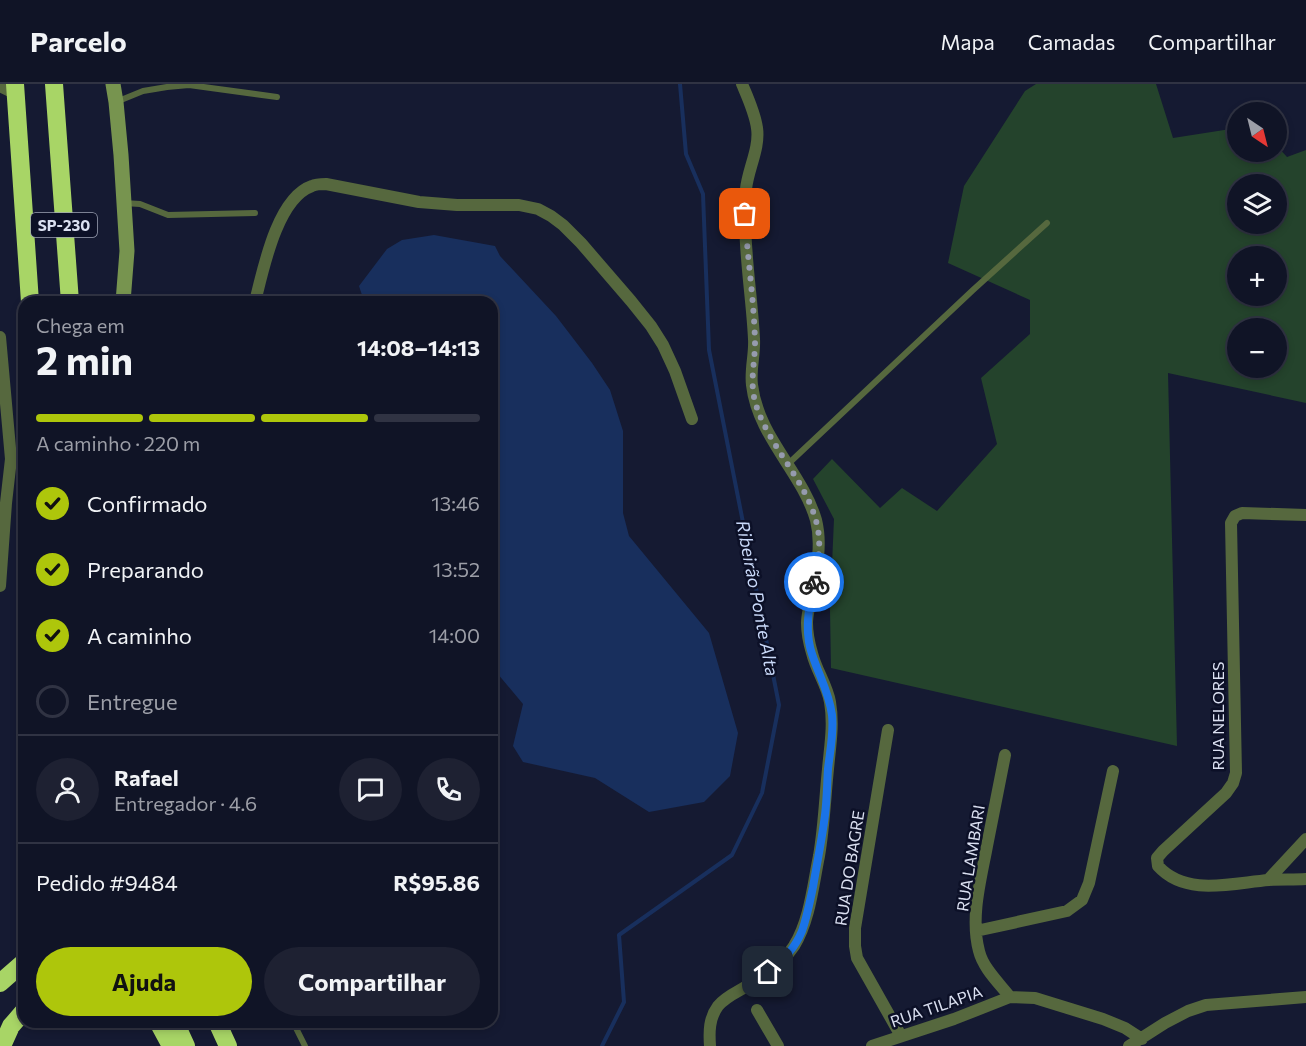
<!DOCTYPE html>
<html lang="pt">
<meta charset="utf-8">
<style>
:root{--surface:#101426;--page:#1e2132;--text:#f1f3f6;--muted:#9c9ea7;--line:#303343;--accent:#aec60b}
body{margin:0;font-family:Commissioner,sans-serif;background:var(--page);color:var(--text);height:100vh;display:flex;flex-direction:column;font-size:22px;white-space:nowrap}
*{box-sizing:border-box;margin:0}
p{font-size:20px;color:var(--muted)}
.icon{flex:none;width:33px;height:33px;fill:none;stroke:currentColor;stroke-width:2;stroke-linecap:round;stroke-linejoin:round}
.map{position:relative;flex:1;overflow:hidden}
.side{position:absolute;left:18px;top:212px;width:480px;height:732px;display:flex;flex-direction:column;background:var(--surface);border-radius:18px;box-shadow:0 3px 9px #0003,0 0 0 2px var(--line)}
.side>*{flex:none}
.needle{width:39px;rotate:145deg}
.controls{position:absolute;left:1227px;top:18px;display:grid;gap:12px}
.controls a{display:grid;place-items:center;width:60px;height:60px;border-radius:50%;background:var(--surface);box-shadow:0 3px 9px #0003,0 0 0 2px var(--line);font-size:30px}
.pin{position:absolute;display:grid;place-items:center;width:51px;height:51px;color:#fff;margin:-26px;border-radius:12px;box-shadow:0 3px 9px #0006}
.courier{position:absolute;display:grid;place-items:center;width:60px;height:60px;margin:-30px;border:4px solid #1a73e8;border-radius:50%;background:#fff;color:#222;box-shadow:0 2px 8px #0007}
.head em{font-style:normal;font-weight:700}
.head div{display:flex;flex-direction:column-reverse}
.head{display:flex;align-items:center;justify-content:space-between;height:102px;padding:0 18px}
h1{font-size:39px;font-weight:700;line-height:45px}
.bar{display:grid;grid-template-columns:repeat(4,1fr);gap:9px 6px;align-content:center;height:72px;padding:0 18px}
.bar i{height:8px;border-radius:4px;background:var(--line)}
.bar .current{background:var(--accent)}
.bar p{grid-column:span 4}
.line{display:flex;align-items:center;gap:15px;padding:0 18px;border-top:2px solid var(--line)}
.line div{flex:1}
.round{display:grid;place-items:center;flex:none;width:63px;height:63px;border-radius:32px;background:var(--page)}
ol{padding:0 18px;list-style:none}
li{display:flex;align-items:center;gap:18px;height:66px}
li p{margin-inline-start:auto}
li .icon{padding:6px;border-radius:50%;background:var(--accent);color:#111;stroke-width:4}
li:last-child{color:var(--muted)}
li i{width:33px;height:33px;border:3px solid var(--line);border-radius:50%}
.cta{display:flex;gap:12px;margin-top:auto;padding:12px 18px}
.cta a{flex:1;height:69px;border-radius:36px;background:var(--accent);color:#111;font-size:24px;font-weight:700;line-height:69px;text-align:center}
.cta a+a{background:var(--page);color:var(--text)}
header{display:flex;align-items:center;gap:36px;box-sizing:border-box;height:84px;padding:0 30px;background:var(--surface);border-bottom:2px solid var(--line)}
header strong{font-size:28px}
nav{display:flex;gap:33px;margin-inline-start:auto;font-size:21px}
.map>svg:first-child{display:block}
.green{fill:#24432c;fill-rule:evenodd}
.water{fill:#182f5d}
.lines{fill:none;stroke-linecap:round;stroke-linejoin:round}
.stream{stroke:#182f5d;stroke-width:4}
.lane{stroke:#56683e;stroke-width:6}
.street{stroke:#56683e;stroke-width:12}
.secondary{stroke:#77944f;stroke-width:15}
.highway{stroke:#a8d566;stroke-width:18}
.done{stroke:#969bae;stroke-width:6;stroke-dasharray:0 10.8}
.route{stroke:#1a73e8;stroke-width:8}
.labels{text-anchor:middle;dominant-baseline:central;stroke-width:5;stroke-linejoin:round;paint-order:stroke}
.shield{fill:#0c1027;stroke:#9da2b4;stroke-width:1.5}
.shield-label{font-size:15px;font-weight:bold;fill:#dbe0f1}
.street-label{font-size:16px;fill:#dbe0f1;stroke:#0c1027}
.water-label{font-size:18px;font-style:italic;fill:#c9d9f9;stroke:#0c1027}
</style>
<header>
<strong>Parcelo</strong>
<nav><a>Mapa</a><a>Camadas</a><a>Compartilhar</a></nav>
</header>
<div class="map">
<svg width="1306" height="962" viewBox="0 0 1306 962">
<rect width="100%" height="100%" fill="#151a32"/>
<path class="green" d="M1036,0H1156L1173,54L1237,44L1238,68H1276L1277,62L1287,73L1306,66V319L1168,289L1177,662L831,584L830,526L834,435L813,395L832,375L880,424L902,404L937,427L997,360L981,294L1030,250V216L948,179L964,102L1025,7ZM1238,100H1276V140H1238ZM1238,172H1276V212H1238ZM1238,244H1276V284H1238Z"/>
<path class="water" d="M434,151L495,162L500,172L556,232L592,279L610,306L623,347V429L629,452L709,549L738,649L730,692L704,718L649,728L595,694L523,678L513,662L523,620L492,583L493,513L492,511V218L364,217L359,202L387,165L402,156Z"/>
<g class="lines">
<path class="stream" d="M602,962L624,918L619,851L732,771L762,709L779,621L709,266L703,110L686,70L680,0"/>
<path class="lane" d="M116,18L143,7L167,3L189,1L277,13
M124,119L140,120L168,131L255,129
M787,381L973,206L1047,139
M293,938L305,962"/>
<path class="street" d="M0,2L16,10
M255,218C263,186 277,114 312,102C316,100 321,100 326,100L419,118L457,121H519L538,125L551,132L563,141L581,159L631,217L651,242L663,261L675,287L692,335
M0,253L11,375L6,419L0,502
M1306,431L1242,429L1235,432L1231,439L1236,689L1233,699L1226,709L1163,767L1157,774L1158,782C1186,813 1232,799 1269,796C1281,795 1294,796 1306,795
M888,646L855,844V862L857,874L901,952
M1005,671C999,701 993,731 987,762C981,795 970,833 979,867C983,884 999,899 1010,913L1035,914L1103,935L1125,944L1142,955
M1268,796L1306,755
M976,847L1067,827L1082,816L1089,799L1113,687
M757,926L778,962
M710,962C709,948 709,934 718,922C725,913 737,908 747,902C765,892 783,879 794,862C810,836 813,801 819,772C824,743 825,714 828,685C830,662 834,641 830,618C827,601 816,586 812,569C809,559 807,549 807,539C807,532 809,525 810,518C815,491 823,464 816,436C802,388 758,353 752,301C750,286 755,270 754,255C752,213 744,168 745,126C745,119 745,111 746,105C748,85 760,64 757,44C755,29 748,14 742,0
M872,962L954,935L1010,913
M1129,962L1165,939L1188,927L1206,921L1306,913"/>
<path class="secondary" d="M113,0L116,18L121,71L127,167L123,218"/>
<path class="highway" d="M15,0L30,218
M54,0L70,218
M0,899L24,878
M158,938L171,962
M175,938L186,962
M217,938L228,962
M2,962L11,942L24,927"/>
</g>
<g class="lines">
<path class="done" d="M745,130C747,172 754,215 755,258C755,280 749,299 756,321C771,368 814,403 819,453C820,469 817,483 814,498"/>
<path class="route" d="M768,888C782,878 795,864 802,847C807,833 810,817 813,803C817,779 822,755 825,731C827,715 827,700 828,685C830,667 834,649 832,631C829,608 819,592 812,570C804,546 809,523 814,498"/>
</g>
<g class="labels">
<rect class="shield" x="31" y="129" width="66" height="24" rx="4.5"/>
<g class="shield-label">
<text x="64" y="141">SP-230</text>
</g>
<g class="street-label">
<text transform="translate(1217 632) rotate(-90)">RUA NELORES</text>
<text transform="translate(970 774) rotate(-81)">RUA LAMBARI</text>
<text transform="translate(849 784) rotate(-81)">RUA DO BAGRE</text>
<text transform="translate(936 922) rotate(-19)">RUA TILAPIA</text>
</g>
<g class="water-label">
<text transform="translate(758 514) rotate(79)">Ribeirão Ponte Alta</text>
</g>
</g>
</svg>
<div class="controls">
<a><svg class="needle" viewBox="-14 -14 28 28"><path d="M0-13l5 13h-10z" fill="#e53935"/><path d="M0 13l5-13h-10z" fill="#9c9ea7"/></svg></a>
<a><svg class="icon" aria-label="layers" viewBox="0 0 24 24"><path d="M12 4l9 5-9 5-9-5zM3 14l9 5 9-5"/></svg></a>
<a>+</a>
<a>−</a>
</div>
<div class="pin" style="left:745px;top:130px;background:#ea580c"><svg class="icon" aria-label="bag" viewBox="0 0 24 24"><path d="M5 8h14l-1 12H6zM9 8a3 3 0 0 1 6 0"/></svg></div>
<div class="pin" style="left:768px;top:888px;background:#1f2937"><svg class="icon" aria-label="home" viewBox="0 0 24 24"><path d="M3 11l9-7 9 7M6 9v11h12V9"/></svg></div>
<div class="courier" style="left:814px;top:498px"><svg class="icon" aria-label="bike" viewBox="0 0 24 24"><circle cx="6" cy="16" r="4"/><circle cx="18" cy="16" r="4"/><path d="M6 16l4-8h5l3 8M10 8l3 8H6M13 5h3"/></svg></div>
<section class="side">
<div class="head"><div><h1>2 min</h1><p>Chega em</p></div><em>14:08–14:13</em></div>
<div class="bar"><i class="current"></i><i class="current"></i><i class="current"></i><i></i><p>A caminho · 220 m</p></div>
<ol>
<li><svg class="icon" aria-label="check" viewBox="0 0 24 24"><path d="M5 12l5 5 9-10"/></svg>Confirmado<p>13:46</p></li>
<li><svg class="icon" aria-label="check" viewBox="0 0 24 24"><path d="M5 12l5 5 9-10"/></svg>Preparando<p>13:52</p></li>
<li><svg class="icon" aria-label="check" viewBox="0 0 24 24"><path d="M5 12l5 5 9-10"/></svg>A caminho<p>14:00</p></li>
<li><i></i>Entregue</li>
</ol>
<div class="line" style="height:108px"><a class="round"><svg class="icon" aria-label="person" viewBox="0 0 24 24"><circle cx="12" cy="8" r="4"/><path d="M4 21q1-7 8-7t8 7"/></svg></a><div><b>Rafael</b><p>Entregador · 4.6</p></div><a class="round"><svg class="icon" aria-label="chat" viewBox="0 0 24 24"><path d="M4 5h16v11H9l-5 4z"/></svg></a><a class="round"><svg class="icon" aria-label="phone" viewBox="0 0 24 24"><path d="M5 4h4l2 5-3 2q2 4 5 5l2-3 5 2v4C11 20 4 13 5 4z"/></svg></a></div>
<div class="line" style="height:78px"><div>Pedido #9484</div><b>R$95.86</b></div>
<div class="cta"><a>Ajuda</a><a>Compartilhar</a></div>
</section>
</div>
